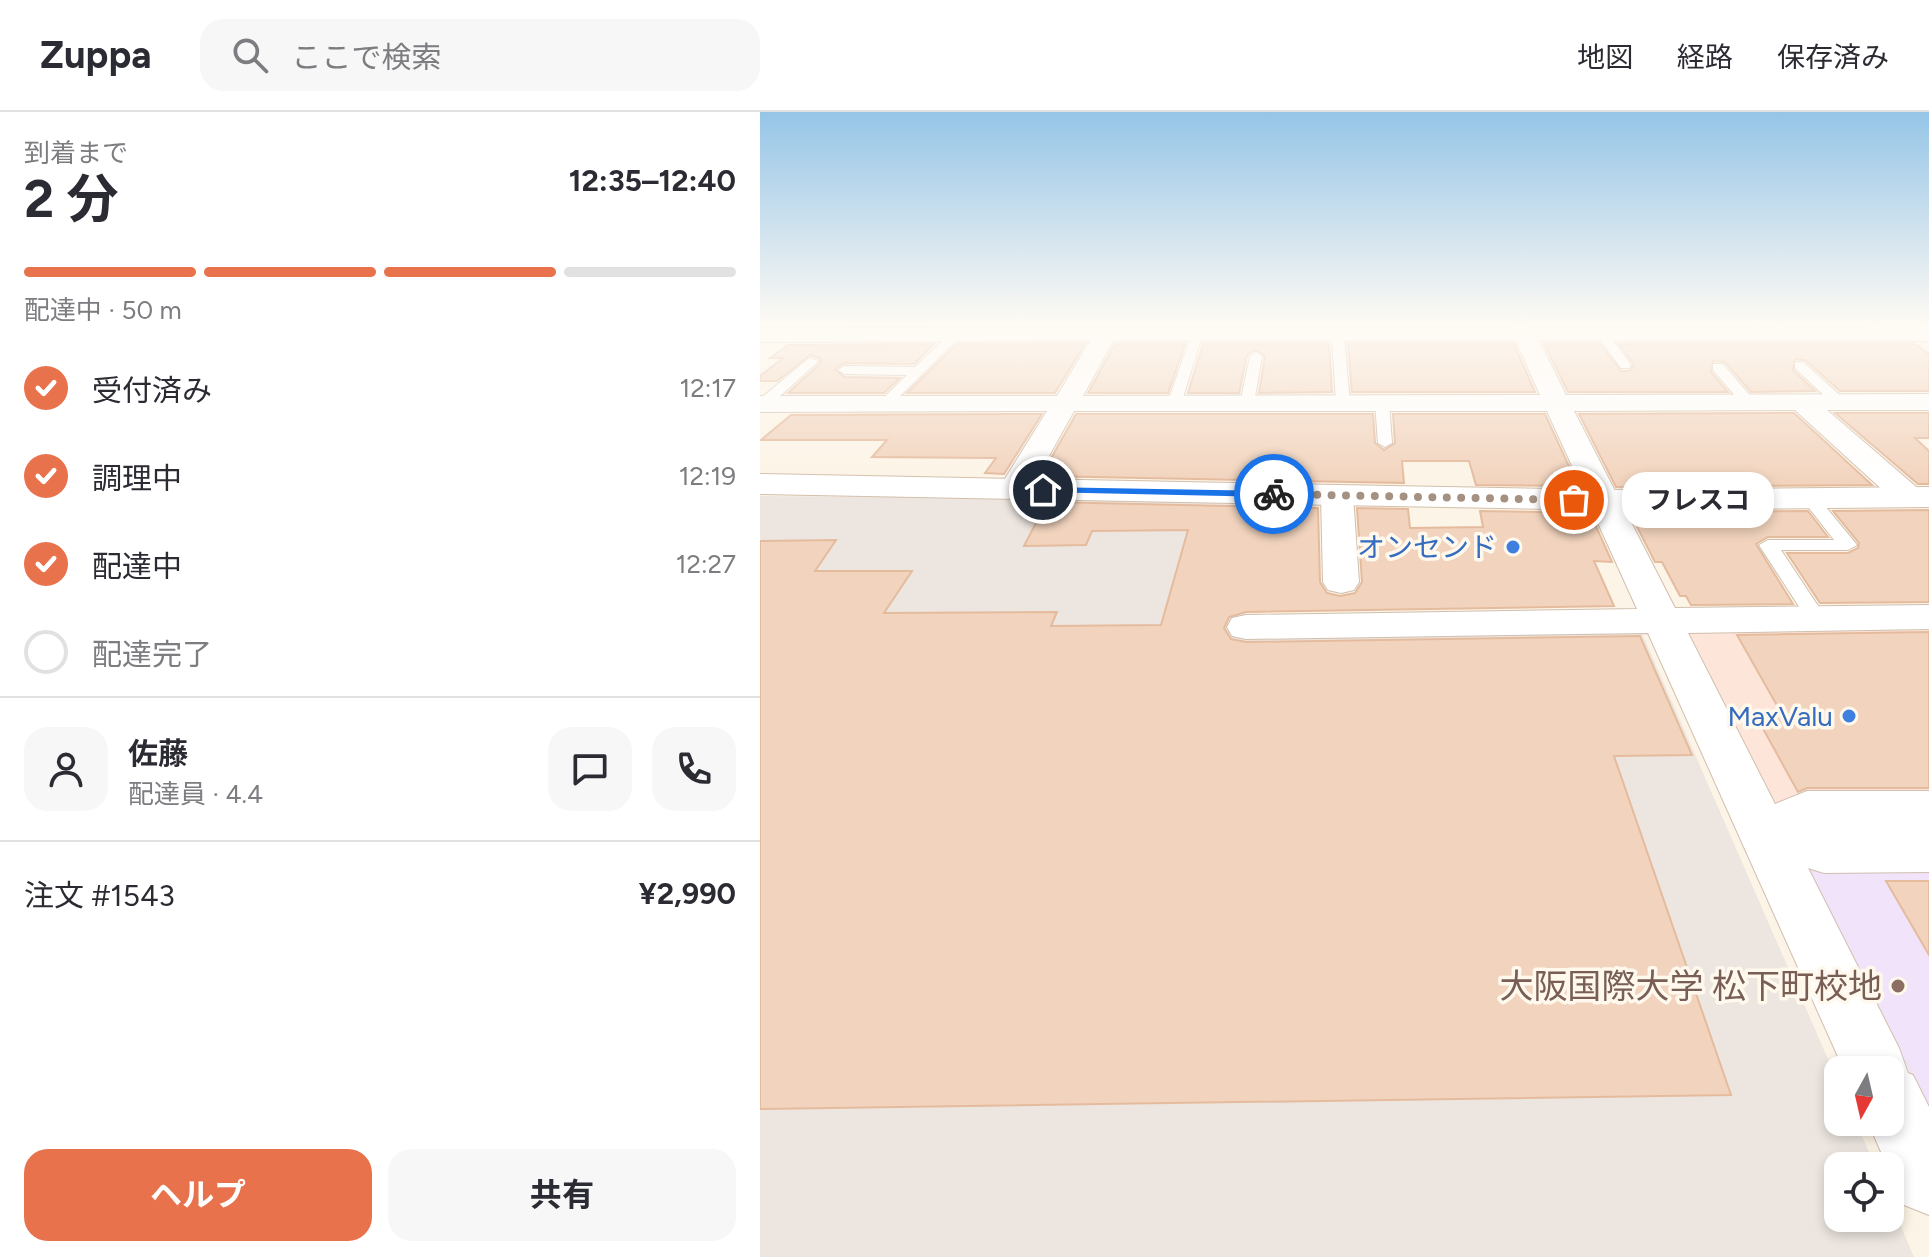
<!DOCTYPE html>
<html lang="ja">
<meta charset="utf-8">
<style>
:root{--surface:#fff;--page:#f7f7f7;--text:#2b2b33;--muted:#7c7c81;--line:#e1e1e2;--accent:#e7724b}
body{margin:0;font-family:Figtree,"Noto Sans JP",sans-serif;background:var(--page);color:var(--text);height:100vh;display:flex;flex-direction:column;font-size:30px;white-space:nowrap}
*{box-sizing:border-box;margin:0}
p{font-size:26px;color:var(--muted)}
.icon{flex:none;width:44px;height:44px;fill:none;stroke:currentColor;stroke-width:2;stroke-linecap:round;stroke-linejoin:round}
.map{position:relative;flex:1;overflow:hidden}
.side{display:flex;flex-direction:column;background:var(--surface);width:760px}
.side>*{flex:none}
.needle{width:52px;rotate:188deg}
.tools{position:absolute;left:1064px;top:944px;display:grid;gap:16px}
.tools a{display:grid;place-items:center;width:80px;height:80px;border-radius:16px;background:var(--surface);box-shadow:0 4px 12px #0003;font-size:40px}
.pin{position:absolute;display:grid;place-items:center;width:68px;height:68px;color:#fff;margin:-34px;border:4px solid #fff;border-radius:50%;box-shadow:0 2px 8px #0007}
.courier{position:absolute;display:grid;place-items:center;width:80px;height:80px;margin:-40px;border:6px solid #1a73e8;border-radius:50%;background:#fff;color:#222;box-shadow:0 2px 10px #0007}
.bubble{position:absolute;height:56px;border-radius:24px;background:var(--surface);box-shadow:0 4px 12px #0003;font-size:26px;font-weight:700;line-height:56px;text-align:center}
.head em{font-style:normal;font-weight:700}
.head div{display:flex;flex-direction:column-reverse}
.head{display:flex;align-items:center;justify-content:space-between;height:136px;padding:0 24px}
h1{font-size:52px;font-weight:700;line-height:60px}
.bar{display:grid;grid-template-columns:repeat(4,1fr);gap:12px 8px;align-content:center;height:96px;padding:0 24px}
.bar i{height:10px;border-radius:6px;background:var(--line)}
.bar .selected{background:var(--accent)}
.bar p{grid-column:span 4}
.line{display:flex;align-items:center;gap:20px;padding:0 24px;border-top:2px solid var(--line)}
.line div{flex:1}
.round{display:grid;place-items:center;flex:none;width:84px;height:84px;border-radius:24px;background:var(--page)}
ol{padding:0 24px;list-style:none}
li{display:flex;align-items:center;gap:24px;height:88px}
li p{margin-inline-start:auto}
li .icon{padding:8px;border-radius:50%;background:var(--accent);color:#fff;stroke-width:4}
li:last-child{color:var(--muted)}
li i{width:44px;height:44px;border:4px solid var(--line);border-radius:50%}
.button{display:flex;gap:16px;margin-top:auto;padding:16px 24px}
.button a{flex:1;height:92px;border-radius:24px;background:var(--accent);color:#fff;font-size:32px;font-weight:700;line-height:92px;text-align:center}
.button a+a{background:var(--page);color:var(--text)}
header{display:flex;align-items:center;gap:48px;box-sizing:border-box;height:112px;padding:0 40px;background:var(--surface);border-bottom:2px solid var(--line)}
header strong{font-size:38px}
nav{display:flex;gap:44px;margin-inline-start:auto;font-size:28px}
.search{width:560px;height:72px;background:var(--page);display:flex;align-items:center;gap:20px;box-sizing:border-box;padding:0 28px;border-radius:24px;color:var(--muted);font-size:30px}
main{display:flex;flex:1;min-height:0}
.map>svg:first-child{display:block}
.commercial{fill:#fde5da}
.industrial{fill:#ede6e0}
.education{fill:#f1e3f9}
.building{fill:#f2d4be;stroke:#e5bb9e;stroke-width:2}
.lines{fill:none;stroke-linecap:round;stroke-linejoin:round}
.service-casing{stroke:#d0bfae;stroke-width:2}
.minor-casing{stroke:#d0bfae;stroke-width:2}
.tertiary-casing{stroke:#d0bfae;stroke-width:2}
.secondary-casing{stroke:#d3bfac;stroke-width:2}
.service{fill:#fff;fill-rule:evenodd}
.minor{fill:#fff;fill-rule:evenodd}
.tertiary{fill:#fff;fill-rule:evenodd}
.secondary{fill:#fff;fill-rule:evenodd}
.route{fill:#1a73e8}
.done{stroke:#a59181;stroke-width:8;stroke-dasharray:0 14.4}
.shop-dot{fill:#3f7fe0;stroke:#fff8ed;stroke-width:3}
.education-dot{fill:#8d6e63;stroke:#fff8ed;stroke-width:3}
.labels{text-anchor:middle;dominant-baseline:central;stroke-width:7;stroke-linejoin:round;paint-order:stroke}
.shop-label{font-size:28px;fill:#366cbe;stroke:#fff8ed;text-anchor:end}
.near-education-label{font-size:34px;fill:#785e54;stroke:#fff8ed;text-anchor:end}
</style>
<header>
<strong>Zuppa</strong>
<div class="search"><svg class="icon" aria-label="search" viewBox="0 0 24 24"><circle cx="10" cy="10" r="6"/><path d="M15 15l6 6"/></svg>ここで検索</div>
<nav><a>地図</a><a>経路</a><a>保存済み</a></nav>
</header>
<main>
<section class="side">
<div class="head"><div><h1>2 分</h1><p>到着まで</p></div><em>12:35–12:40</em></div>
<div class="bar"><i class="selected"></i><i class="selected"></i><i class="selected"></i><i></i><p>配達中 · 50 m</p></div>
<ol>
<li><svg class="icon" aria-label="check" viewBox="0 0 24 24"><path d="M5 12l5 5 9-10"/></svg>受付済み<p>12:17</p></li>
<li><svg class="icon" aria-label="check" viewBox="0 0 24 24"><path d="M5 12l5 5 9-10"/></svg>調理中<p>12:19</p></li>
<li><svg class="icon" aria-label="check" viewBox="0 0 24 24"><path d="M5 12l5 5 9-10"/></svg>配達中<p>12:27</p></li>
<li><i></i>配達完了</li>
</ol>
<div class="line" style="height:144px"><a class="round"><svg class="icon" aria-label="person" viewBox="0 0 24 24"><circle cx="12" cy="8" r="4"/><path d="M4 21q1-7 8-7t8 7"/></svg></a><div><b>佐藤</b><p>配達員 · 4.4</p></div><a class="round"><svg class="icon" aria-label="chat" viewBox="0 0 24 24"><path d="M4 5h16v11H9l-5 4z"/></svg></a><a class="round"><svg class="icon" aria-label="phone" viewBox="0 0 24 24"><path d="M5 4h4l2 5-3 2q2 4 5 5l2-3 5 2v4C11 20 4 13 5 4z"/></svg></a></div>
<div class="line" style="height:104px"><div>注文 #1543</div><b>¥2,990</b></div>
<div class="button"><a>ヘルプ</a><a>共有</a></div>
</section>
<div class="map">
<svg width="1169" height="1145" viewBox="0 0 1169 1145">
<rect width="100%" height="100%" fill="#fcf4e6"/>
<path class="commercial" d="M1169,515V689L1015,691L927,517Z"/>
<path class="industrial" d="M0,384L499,388L484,518L878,512L1078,970V1010H1096L1115,1054H1078V1106H1130V1089L1154,1145H0Z"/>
<path class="education" d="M1169,751V997L1045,752Z"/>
<path class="building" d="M199,210H429L428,213H54Z
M743,210L745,213L573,211L633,210Z
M822,210H1004L1005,212L773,211Z
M174,232L154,252L84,251L75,257L84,265L140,266L124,281H28L61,251L60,246L50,243L17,269H0V264L23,246H10L28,233Z
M197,232H325L295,281H147Z
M355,232H425L408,281H328Z
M443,232H569L572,280L499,281L505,244L494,238L487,243L479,281H428Z
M588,232H754L775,280H592Z
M784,232H840L861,259H869L874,253L859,232H1155L1169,242V279H1080L1045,248L1035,247L1033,258L1055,279L991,280L965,250L953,249L951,260L968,280H808Z
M1034,301L1112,373L856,375L819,302Z
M1075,301H1169V326H1155L1169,339V372H1158Z
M282,302L244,362L225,361L236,346L112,345L127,328H1L31,303Z
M316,302H613L615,331L624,338L635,331L633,302H785L818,374L716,373L709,349H642L644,371L281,364Z
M287,390L558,396L560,470L567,481L580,484L595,481L602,470L597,396L648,397L650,416L723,415L720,399L830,401L852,450L834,449L854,494L486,500L469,505L464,516L471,527L486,530L880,524L932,643L854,644L971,983L0,997V429L76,428L55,459H152L124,501L297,500L291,514L401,513L428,418L332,419L326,433L264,434Z
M1169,398V490L1060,491L1027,441H1088L1098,436L1099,431L1073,399Z
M1048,399L1068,425H1008L996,432L1033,492L931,493L926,484H920L902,450H895L870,401Z
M1169,520V676H1047L1038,680L996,604H1023L977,523Z
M1126,769H1169V843Z"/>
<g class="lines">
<g class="service-casing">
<path id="service" d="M1007,210H1018L1032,222L1022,225Z
M1103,210H1116L1133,222L1123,225Z
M578,220L584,224L590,291L583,295L576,291L572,224Z
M839,220H847L871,253L869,256H861L837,223Z
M191,221L201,224L129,295L117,292L147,263L84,262L78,258L84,254L155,255Z
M432,221L442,224L421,292L409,295L407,292Z
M496,240L502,244L494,291L487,295L480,291L490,244Z
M49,246L59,249L8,295H0V287Z
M1035,250H1043L1084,287V293H1074L1035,256Z
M953,252H963L993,287V293H983L953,258Z
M622,287L629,291L632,331L625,335L618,331L615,291Z
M1050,382L1056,383L1097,433L1088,438H1021L1066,506L1056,512L1049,510L999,433L1008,428H1074L1042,387Z"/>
</g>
<g class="minor-casing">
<path id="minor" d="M747,210H769L772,216L1169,215V229H779L806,283L1169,282V298H1067L1161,379L1166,386L1161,393H1139L1035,298L814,299L915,496L1169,493V517L928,521L1015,692L1047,679H1169V760L1064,761L1048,756L1139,936L1148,961L1153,963L1169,995V1103L1144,1093L1108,1010H1130V958H1084L888,521L486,527L472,524L467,515L472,506L486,503L877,497L787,299H314L270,378L265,385H243L238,378L287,299L0,300V284H297L330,229L0,230V216H750ZM353,229H756L780,283L323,284Z
M577,374L588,376L593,383L599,470L594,478L581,481L568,478L563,470L561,383L566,376Z"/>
</g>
<g class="tertiary-casing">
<path id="tertiary" d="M1150,210H1169V222Z"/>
</g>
<g class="secondary-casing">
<path id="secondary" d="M0,362L844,378L1169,375V395L844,398L0,382Z"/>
</g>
<use href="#service" class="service"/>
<use href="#minor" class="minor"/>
<use href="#tertiary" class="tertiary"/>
<use href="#secondary" class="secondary"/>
</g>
<linearGradient id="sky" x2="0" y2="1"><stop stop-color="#95c5e7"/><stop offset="0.57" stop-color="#fefaf4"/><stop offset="1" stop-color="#fefaf4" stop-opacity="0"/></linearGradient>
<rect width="1169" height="370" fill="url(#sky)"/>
<path class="route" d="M283,375L514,379L519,382L514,385L280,380Z"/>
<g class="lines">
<path class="done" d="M514,382L814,388"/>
</g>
<g class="shop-dot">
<circle cx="753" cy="435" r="8"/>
<circle cx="1089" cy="604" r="8"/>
</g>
<circle class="education-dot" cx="1138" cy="874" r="8"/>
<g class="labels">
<g class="shop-label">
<text x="737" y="435">オンセンド</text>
<text x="1073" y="604">MaxValu</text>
</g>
<g class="near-education-label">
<text x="1122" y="874">大阪国際大学 松下町校地</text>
</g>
</g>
</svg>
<div class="tools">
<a><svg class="needle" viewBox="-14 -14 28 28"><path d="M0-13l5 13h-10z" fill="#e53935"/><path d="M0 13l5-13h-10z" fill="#7c7c81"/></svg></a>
<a><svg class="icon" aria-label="locate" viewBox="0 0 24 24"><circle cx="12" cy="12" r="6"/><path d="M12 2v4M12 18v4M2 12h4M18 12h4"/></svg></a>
</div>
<div class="pin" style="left:814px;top:388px;background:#ea580c"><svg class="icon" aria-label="bag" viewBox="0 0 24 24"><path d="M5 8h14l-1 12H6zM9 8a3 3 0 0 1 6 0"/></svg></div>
<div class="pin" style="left:283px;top:378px;background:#1f2937"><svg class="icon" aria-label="home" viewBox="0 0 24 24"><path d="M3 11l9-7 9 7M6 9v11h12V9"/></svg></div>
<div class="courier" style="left:514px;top:382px"><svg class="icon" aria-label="bike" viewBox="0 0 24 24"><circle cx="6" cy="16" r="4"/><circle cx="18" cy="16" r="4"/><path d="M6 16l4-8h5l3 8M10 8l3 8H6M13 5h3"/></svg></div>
<div class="bubble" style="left:862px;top:360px;width:152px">フレスコ</div>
</div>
</main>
